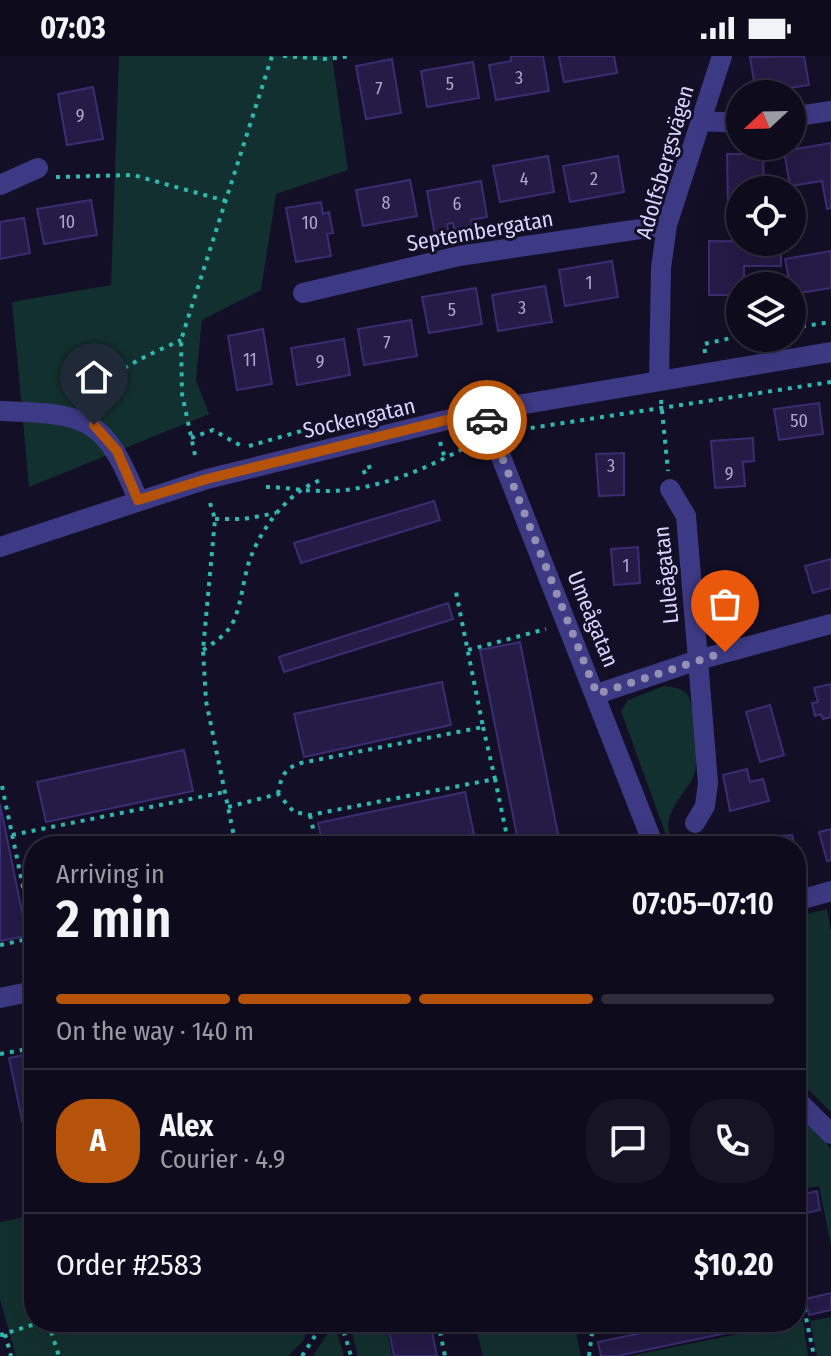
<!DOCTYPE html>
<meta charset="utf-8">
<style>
:root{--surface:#0e0b1c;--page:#171425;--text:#f1f3f6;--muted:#9b9ba3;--line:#2e2b3b;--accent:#b45309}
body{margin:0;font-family:"Fira Sans Condensed",sans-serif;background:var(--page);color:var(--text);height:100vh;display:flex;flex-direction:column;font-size:30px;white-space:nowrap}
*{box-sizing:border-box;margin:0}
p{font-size:26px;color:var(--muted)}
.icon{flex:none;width:44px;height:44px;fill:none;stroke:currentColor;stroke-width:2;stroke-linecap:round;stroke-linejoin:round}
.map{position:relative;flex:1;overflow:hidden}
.details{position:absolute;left:24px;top:780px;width:782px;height:496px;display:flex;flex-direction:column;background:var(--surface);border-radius:32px;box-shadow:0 8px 32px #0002,0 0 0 2px var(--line)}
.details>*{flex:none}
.needle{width:52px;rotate:248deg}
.buttons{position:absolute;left:726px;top:24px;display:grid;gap:16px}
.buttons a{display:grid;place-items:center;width:80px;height:80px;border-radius:50%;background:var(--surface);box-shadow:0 8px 32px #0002,0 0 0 2px var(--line);font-size:40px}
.pin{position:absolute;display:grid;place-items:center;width:68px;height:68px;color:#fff;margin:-82px -34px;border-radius:50% 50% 50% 0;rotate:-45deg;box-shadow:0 0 8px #0007}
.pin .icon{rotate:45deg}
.courier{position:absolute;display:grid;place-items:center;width:80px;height:80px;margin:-40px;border:6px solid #b45309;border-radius:50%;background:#fff;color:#222;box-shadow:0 2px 10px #0007}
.head em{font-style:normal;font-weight:600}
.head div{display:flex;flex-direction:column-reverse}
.head{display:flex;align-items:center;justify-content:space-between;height:136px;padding:0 32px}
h1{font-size:52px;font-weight:600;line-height:60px}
.bar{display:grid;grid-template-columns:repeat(4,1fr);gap:12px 8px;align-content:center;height:96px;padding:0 32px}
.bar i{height:10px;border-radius:6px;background:var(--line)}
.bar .selected{background:var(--accent)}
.bar p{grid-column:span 4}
.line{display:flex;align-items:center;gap:20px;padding:0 32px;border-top:2px solid var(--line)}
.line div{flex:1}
.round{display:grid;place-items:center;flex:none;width:84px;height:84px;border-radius:32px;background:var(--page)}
.status{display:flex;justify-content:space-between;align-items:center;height:56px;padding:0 40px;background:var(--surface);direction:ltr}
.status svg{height:22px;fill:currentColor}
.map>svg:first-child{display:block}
.green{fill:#12302f}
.building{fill:#241b47;stroke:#3b2d73;stroke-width:2}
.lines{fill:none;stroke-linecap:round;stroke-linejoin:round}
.path{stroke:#2fb8b0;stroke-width:4;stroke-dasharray:4 6;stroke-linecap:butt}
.minor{stroke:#3d3a85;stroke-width:20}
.done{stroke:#948fb3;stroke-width:8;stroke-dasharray:0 14.4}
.route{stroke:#b45309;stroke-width:10}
.labels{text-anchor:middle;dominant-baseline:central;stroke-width:6;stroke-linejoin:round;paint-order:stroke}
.number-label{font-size:18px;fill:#aca6d1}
.street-label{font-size:22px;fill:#d9d4ff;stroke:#130f26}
</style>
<div class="status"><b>07:03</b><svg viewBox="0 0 49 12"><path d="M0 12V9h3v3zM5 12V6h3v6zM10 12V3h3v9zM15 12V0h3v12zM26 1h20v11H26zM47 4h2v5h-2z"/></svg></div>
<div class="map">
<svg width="831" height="1300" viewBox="0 0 831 1300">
<rect width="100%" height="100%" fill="#130f26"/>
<path class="green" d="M119,0H332L348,114L276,138L261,234L202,264L196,324L209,358L29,431L12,246L111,229Z
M664,630C672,631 680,631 687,638C696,649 699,707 694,719C684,742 650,768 681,790H670L621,655L628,644Z
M827,853L831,876V1056L810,1035L796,1028V861Z
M796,1055L822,1079L831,1094V1189L819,1130L796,1134Z
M34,1159V1266H311L303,1285L288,1300H16L0,1244V1166Z
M831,1261V1300H817L810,1265Z
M803,1265L808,1300H629Z
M349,1266H385L392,1300H358Z
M506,1266H574L581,1300H483L476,1273Z
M331,1272L336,1273L344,1300H313Z"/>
<path class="building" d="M511,0H543L549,35L496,44L489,9L511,5Z
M559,0H614L617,17L564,26Z
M804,0L809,29L756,37L750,1Z
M392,3L401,57L366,63L356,10Z
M473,6L479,42L427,51L421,15Z
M93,31L103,83L67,89L58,38Z
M831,87V152L827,153L822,125L790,130L784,95Z
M727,98H763L764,134H740V152H728Z
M548,100L554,136L500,146L493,110Z
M618,100L624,136L570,146L563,110Z
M410,124L417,160L363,170L356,134Z
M481,125L487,161L471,164L472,170L454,173L453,167L447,168L451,189L437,191L427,135Z
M91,144L97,179L44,188L37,153Z
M321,146L323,158L329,156L333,177L327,178L331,200L296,206L286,152Z
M24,162L30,197L0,203V166Z
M709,185L781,186V210H744V230H740V239H709Z
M831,195V232L792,238L785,203Z
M612,205L618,241L565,250L559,214Z
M545,230L552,266L498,275L492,239Z
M476,232L482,268L429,277L422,241Z
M411,264L417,300L364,309L358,273Z
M263,273L272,328L237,334L228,280Z
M344,283L350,319L297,329L291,292Z
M819,347L823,378L779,384L774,353Z
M753,382L754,405L743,406L745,430L715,432L711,385Z
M624,397V439L599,440L596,398Z
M434,445L440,464L301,507L294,487Z
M638,491L640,527L614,529L611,493Z
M831,503V532L813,537L805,510Z
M747,523L750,568L720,570L716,526Z
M448,547L453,563L284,616L279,601Z
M520,586L559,783L519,790L480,594Z
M442,626L451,669L304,701L294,658Z
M831,628V661L823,663L821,658L815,660L812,647L818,646L814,632Z
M770,649L784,699L760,706L746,656Z
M184,694L193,735L46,766L37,726Z
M747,713L750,726L763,723L769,745L730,755L723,719Z
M465,736L474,778L418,790H323L318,767Z
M0,748L27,880L0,885Z
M831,773V804L827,805L819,776Z
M792,779L795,790H743L779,780Z
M34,997V1121L9,1002Z
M817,1135L820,1154L796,1159V1140Z
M831,1237V1254L809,1259L805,1243Z
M387,1266H430L437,1300H394Z
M694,1266H779L617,1300H601L598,1286Z"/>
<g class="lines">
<path class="path" d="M283,0L327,3L352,0
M56,121L133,119L226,145
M792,272L831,266
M705,297L704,288L740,280
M661,344L668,415
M89,347C107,315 149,299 181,284
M511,375L831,326
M191,382L213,374L243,391
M440,386L445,403
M249,390L357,359L372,360
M195,399L182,338L181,284L272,0
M365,418L363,413L372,410L371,407
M266,431C284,431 303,435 322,435C376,436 429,412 475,386
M210,447L215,463L203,594L206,645L236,790
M215,463H244L276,457
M203,594C215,586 228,578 234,564C243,543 243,519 252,498C265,467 291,433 324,423
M468,594L546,573
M483,671L495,723
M2,730L34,884
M278,738C281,721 284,712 301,707L483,671L455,531
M228,751L278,738L294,756L310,759L495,723L509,790
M310,759L317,790
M12,779L225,736
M208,790L235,784
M22,829L34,826
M0,889L33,882
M0,998L34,992
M800,1233L814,1300
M48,1266L59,1300
M341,1266L351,1300
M438,1266L445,1300
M440,1277L488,1266
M5,1278L11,1300
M0,1279L42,1266
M302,1300L324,1266
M589,1300L592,1277"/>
<path class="minor" d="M792,61L831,55
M702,65L740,67
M0,129L38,112
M303,237L459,200L667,169
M659,323L661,212L667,169L722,0
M0,355C87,358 104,359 138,444
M483,355L654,790
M670,433L686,460L698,604L708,727L705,750L695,767
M0,491L207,423L483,355L831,296
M597,638L698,604L831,568
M796,845L831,835
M0,942L34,935
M796,1043L831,1078"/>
</g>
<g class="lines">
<path class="done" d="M487,364L597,638L725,596"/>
<path class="route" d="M94,369L117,395L138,444L207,423L483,355L487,364"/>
</g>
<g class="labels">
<g class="number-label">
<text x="519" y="22">3</text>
<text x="450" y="28">5</text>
<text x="379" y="33">7</text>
<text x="80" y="60">9</text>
<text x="524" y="123">4</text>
<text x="594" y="123">2</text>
<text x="386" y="147">8</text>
<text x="457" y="148">6</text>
<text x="67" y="166">10</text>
<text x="310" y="167">10</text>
<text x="589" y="227">1</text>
<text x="522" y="252">3</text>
<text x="452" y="254">5</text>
<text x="387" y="287">7</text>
<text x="250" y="304">11</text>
<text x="320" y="306">9</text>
<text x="799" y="365">50</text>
<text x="611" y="410">3</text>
<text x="729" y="418">9</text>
<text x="626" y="510">1</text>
</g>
<g class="street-label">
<text transform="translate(665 106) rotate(-74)">Adolfsbergsvägen</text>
<text transform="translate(480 175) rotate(-10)">Septembergatan</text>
<text transform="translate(359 362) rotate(-13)">Sockengatan</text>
<text transform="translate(666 519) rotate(-96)">Luleågatan</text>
<text transform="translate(593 563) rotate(68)">Umeågatan</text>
</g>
</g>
</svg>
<div class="buttons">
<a><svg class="needle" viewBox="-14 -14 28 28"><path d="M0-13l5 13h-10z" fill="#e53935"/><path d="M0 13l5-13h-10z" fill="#9b9ba3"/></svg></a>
<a><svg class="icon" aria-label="locate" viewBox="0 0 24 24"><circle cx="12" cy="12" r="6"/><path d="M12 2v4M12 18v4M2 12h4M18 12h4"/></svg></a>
<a><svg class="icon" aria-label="layers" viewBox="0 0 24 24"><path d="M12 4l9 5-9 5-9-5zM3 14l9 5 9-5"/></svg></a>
</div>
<div class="pin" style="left:725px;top:596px;background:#ea580c"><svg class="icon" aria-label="bag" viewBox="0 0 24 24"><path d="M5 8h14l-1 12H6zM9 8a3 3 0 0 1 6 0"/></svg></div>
<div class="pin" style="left:94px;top:369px;background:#1f2937"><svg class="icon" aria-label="home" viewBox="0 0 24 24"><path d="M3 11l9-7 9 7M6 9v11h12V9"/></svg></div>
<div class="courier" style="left:487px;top:364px"><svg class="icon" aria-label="car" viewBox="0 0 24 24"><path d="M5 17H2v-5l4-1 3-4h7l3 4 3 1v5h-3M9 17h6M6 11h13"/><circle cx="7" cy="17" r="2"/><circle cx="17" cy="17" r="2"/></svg></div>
<section class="details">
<div class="head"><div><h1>2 min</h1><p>Arriving in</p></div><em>07:05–07:10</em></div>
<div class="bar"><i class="selected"></i><i class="selected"></i><i class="selected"></i><i></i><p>On the way · 140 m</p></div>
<div class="line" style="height:144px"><b class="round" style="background:var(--accent);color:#fff">A</b><div><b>Alex</b><p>Courier · 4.9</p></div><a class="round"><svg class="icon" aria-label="chat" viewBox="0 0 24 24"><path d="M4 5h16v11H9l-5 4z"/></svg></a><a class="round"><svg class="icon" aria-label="phone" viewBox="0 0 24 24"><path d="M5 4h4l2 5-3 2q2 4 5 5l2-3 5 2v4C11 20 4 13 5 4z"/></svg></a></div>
<div class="line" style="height:104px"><div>Order #2583</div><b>$10.20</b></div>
</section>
</div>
